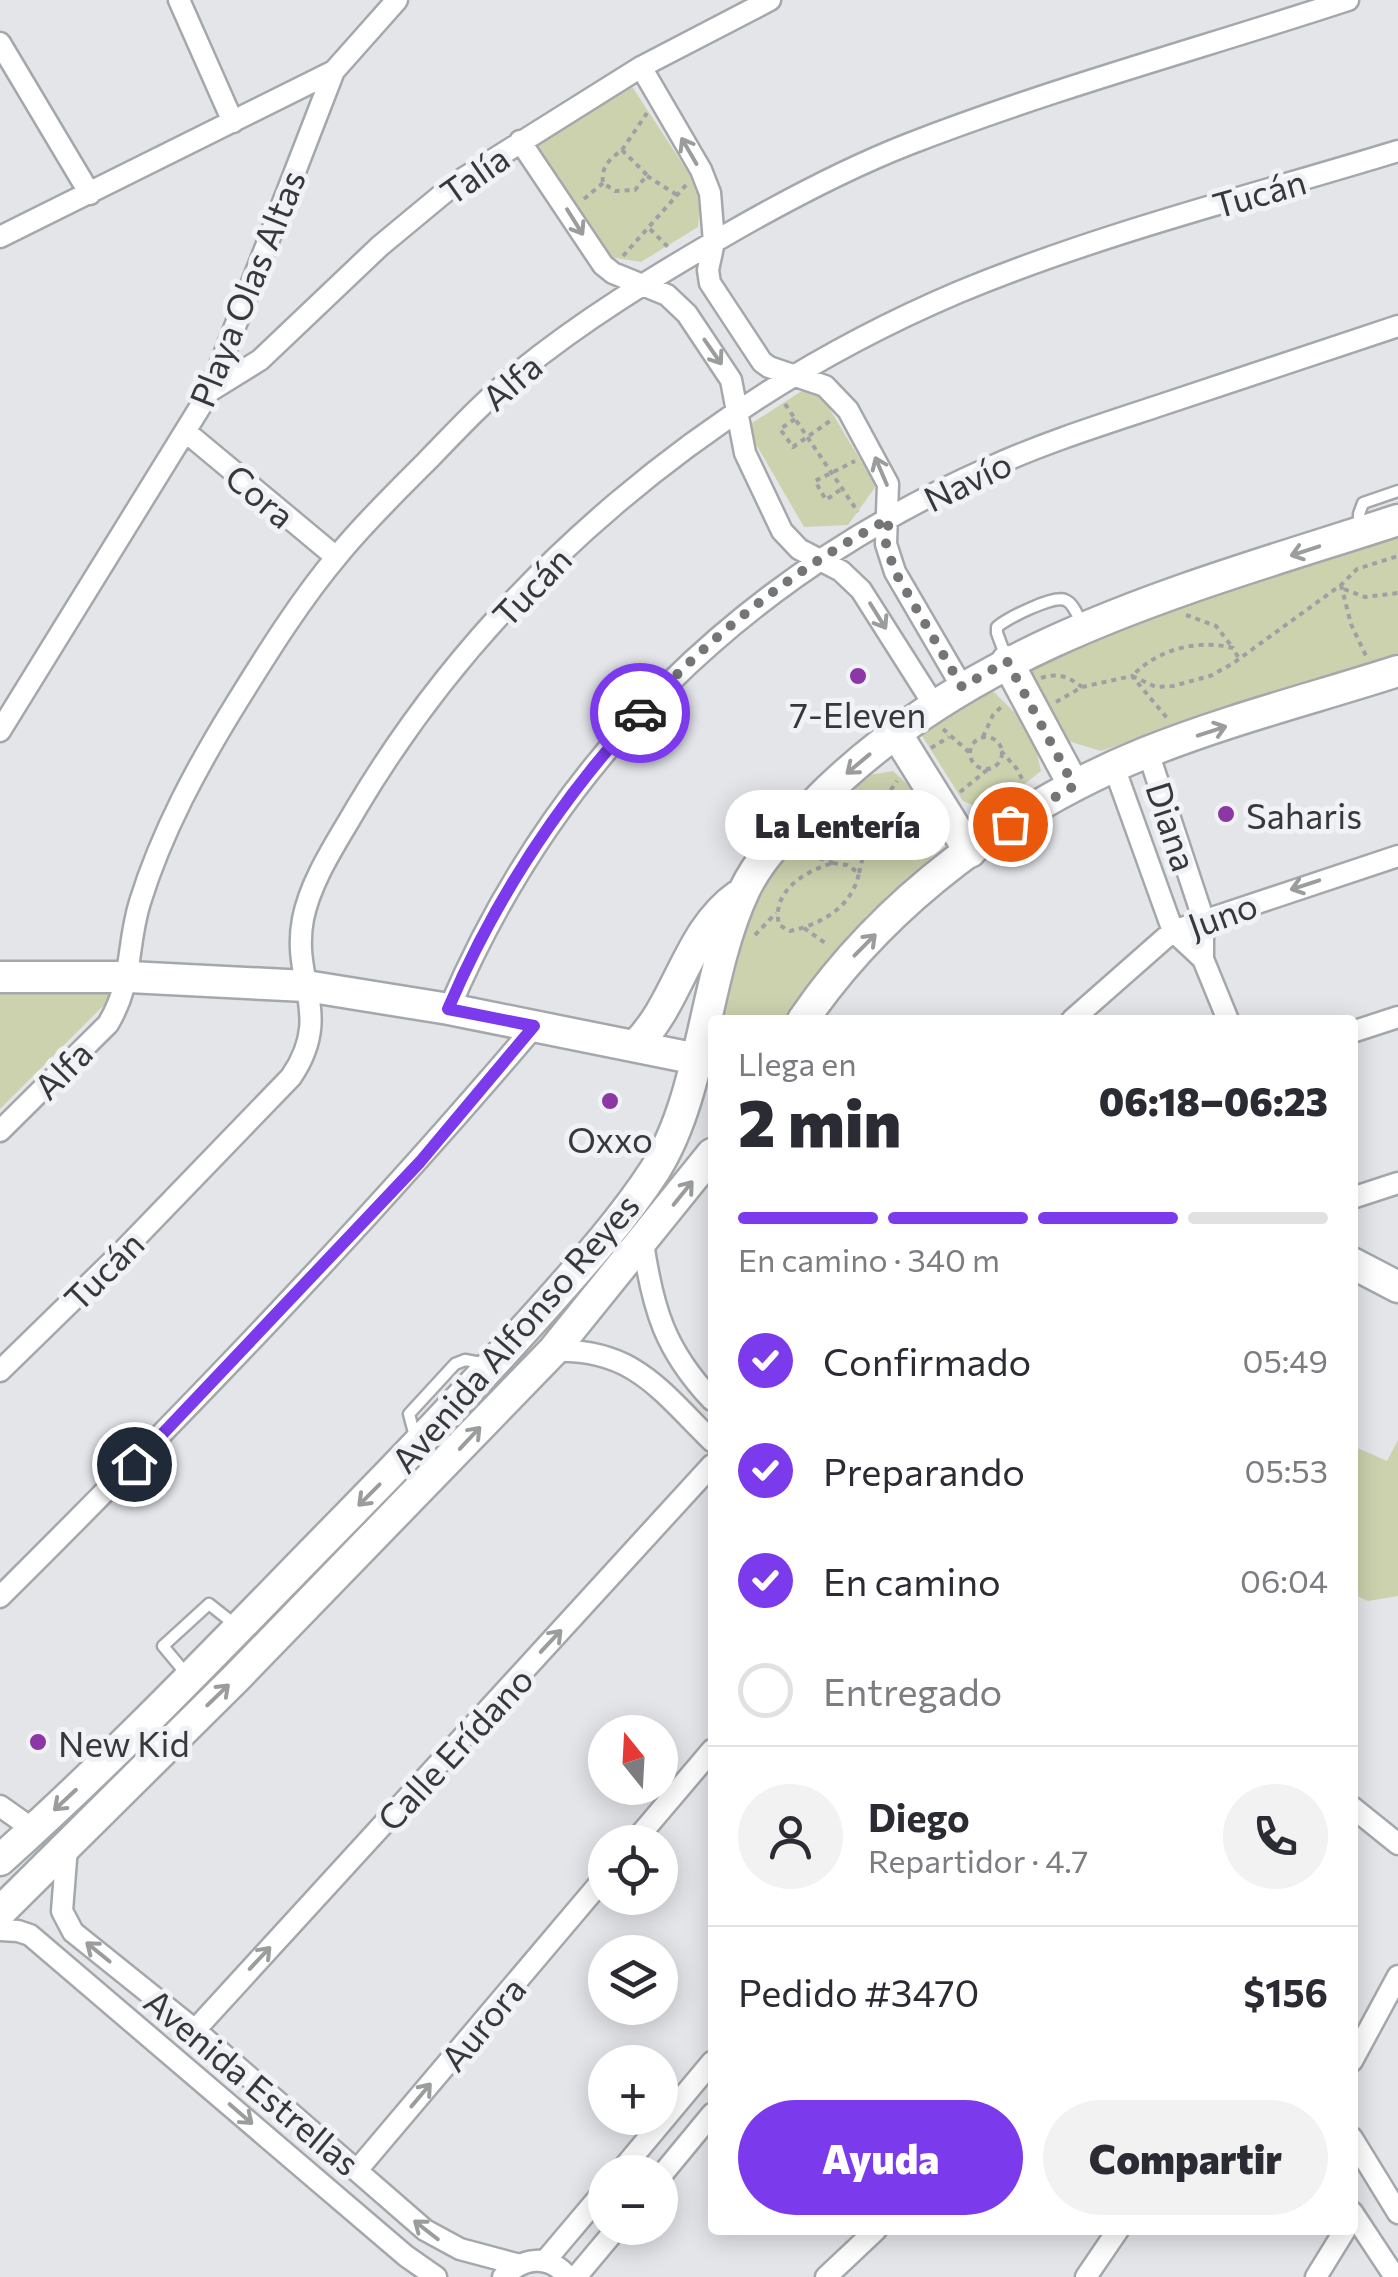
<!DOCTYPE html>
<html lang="es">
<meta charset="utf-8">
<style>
:root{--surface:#fff;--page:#f2f2f3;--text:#2b2b33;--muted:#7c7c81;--line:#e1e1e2;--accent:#7c3aed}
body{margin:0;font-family:Commissioner,sans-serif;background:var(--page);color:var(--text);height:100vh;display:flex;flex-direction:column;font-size:38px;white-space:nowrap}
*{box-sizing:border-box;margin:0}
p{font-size:32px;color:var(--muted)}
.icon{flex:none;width:55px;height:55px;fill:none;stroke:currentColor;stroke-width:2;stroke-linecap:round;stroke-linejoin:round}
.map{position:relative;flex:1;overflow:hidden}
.sheet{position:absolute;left:708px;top:1015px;width:650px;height:1220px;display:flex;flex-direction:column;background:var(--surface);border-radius:10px;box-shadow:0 5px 25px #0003}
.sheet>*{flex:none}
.needle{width:65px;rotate:342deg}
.tools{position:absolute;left:588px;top:1715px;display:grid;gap:20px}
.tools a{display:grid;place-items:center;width:90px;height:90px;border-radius:50%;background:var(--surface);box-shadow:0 5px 25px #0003;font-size:50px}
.pin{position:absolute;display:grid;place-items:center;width:85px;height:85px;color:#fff;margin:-42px;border:5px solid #fff;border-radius:50%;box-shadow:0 2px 10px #0007}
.courier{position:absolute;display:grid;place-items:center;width:100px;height:100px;margin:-50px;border:8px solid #7c3aed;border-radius:50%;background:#fff;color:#222;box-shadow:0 2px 12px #0007}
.bubble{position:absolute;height:70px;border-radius:35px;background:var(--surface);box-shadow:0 5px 25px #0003;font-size:32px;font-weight:800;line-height:70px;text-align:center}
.headline em{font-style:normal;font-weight:800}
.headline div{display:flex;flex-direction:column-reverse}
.headline{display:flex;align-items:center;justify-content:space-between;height:170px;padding:0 30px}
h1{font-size:65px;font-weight:800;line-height:75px}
.bar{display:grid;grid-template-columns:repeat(4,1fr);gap:15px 10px;align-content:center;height:120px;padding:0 30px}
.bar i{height:12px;border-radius:8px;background:var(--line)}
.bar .on{background:var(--accent)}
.bar p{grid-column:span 4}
.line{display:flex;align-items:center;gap:25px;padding:0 30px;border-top:2px solid var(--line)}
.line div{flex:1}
.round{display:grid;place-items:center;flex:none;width:105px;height:105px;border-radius:52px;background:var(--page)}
ol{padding:0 30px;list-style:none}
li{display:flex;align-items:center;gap:30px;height:110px}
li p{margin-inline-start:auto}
li .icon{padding:10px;border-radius:50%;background:var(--accent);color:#fff;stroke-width:4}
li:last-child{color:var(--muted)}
li i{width:55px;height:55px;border:5px solid var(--line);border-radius:50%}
.button{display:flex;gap:20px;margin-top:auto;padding:20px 30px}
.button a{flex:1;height:115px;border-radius:60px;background:var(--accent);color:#fff;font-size:40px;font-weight:800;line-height:115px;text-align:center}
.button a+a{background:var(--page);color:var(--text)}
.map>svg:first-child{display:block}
.green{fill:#ccd2ae}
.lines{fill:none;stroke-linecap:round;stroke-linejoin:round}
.lane-casing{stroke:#a5a8ab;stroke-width:15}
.street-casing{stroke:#a5a8ab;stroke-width:25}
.secondary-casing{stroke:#a5a8ab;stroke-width:35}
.path{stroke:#9ea0a3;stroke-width:4;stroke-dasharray:5 5;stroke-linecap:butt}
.lane{stroke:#fff;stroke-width:10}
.street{stroke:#fff;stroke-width:20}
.secondary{stroke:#fff;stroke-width:30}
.oneway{stroke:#9b9c9c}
.done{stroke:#737577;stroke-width:10;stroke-dasharray:0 18}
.route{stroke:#7c3aed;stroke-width:12}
.poi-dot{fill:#8b37a6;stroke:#f0f2f6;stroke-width:4}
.labels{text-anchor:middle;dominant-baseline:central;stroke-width:10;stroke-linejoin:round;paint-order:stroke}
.street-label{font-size:35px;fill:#37383a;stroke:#f0f2f6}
.poi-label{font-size:35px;fill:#37383a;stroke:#f0f2f6}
</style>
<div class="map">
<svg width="1398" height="2277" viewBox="0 0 1398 2277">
<rect width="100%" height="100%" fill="#e3e5e9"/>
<path class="green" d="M631,85L701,192L698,227L641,262L609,257L533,142Z
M814,383L876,486L848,525L804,527L746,427Z
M1398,527V653L1101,751L1068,741L1027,677L1064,634Z
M993,691L1031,729L1041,771L989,812L963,801L919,731Z
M893,771L925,800L943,847L866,916L790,1020H721L746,903L841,780Z
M118,991L0,1109V994Z
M1398,1440V1596L1368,1601L1353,1594V1446L1387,1461Z"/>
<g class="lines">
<g class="lane-casing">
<path id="lane" d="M1359,530V514L1363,503L1398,491
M1007,660L997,633V627C1008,618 1053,595 1065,600C1074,603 1079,619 1083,627
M416,1440L409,1414L455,1364L465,1360L487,1364
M188,1676L163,1646L209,1604L238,1627"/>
</g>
<g class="street-casing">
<path id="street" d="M179,0L233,122
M0,43L90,194
M641,67L701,170L710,193L714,242L708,270L710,283L762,362L769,367L825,386L848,410L888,484L886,544L895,572L962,687
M520,141L603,265L613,273L667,295L687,314L731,380L745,453L782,531L799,549L841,571L861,590L934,705
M0,237L334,71
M210,391L260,360L380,246L456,183L641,67L770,0
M186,432L336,557
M0,731L210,391L334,71L397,0
M1148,752L1203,918V959L1228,1020
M1114,767L1173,931L1203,959
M449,1009C555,759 744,576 991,467C1046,442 1104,424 1161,405C1240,379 1319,353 1398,326
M1072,1020L1173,931L1398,856
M1352,1032L1398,1017
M0,1131L108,1024C134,981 126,947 140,902C162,831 198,765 237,702C268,652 301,599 339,554C366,521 397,491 427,461C457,430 486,399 519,372C583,320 655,276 726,235C785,201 845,169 909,144C1053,88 1202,48 1348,0
M1352,1198L1398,1183
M643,1243C653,1310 665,1350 712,1400
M553,1351C633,1348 660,1390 712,1441
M0,1371L123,1251L291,1077C334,1014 291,982 303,919C311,879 337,842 357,807C494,577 714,396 959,292C1101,233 1251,196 1398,151
M0,1597C185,1413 365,1226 534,1027
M0,1806L34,1830
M1352,1807L1398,1844
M634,1842L712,1750
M67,1847L62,1911L73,1932L195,2030L425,2230L460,2249L516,2264
M0,1930L18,1931L30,1935L406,2256L436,2277
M195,2030L712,1465
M1352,2061L1398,1976
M1352,2138L1398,2213
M358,2169L605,1877
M620,2172L712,2062
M660,2177L712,2114
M1352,2212L1395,2277
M545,2261L605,2190
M503,2277C523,2258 548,2253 568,2277
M576,2277L617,2228
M826,2277L876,2230
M1086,2277L1118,2230
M1316,2277L1345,2230"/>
</g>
<g class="secondary-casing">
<path id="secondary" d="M1007,661L1074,786
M896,733L970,852
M0,977H129L306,986L449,1009L712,1062
M803,1020C885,900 1012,807 1145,753C1227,720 1314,698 1398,671
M635,1046C679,1003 687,932 738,896
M1352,1263L1398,1287
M0,1860C121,1752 232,1634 346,1518C412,1451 477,1382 540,1312C580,1267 622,1221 655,1170C704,1092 704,977 744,891C760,857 787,831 813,805C972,642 1189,588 1398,520
M0,1912L237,1677L553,1351L712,1154"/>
</g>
<path class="path" d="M622,150L647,113
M622,150L647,175L635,190L615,191L603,183C601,166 609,160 622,150Z
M647,176L677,195
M584,199L603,183
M650,229L668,247
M623,256L686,185
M785,404L858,512
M795,419L780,429L793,447L830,421
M840,490L826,500L815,481L855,461
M1341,585L1351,624L1366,656
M1344,589L1365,597L1398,593
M1186,615L1216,626L1233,648
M1238,657L1233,648C1198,639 1158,649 1132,676L1156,687L1173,686L1210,676L1232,664L1341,585L1357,569L1398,556
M1041,678C1058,672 1069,677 1082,687
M1056,702L1082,687L1132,676L1167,718
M943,729L969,752
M970 753a16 16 0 1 1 32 0a16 16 0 1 1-32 0Z
M983,737L993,715L1002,706
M931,748L949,737
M1001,751L1017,769L1024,783
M960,792L987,770
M800,852L833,863
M833,863L847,865L859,873C852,907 822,924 790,931L779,925C771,891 805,871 833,863Z
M859,873L873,816L897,781
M804,928L828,945
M755,935L776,913"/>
<use href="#lane" class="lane"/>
<use href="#street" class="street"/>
<use href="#secondary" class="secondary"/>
</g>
<defs><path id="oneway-shaft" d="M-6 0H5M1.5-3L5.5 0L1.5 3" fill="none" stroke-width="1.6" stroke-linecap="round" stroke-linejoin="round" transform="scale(2.5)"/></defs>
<g class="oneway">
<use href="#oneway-shaft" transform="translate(689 151) rotate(-120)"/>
<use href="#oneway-shaft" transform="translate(575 222) rotate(58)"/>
<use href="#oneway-shaft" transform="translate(713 352) rotate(55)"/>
<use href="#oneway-shaft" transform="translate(881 471) rotate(-113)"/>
<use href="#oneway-shaft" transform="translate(1305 551) rotate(162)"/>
<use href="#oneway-shaft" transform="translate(878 616) rotate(58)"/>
<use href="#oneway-shaft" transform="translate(1212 731) rotate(-18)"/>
<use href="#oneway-shaft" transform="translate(858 764) rotate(140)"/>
<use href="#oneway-shaft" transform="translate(1305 885) rotate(162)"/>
<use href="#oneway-shaft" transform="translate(865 945) rotate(-45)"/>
<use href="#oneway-shaft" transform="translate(683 1193) rotate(-51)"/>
<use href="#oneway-shaft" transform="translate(470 1438) rotate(-47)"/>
<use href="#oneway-shaft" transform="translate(369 1495) rotate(135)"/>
<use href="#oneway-shaft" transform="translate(551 1641) rotate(-47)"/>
<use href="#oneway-shaft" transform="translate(218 1695) rotate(-44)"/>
<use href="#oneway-shaft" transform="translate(65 1800) rotate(137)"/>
<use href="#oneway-shaft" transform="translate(98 1952) rotate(-141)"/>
<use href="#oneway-shaft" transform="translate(260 1958) rotate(-47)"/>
<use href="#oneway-shaft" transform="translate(421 2095) rotate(-50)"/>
<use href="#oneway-shaft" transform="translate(241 2114) rotate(41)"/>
<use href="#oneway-shaft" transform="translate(426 2230) rotate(-142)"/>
</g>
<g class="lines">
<path class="done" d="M640,713C711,635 795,568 889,519L886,544L895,572L962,687L1007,661L1074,786L1010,824"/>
<path class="route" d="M134,1464L420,1162L534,1026L448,1009C495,899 559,801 640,713"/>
</g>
<g class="poi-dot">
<circle cx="858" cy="676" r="10"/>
<circle cx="1226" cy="814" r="10"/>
<circle cx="610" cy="1101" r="10"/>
<circle cx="38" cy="1742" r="10"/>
</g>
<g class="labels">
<g class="street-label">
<text transform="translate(474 174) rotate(-35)">Talía</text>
<text transform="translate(1259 192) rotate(-16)">Tucán</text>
<text transform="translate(246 288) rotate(-68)">Playa Olas Altas</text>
<text transform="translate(511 381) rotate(-41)">Alfa</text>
<text transform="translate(967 480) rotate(-26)">Navío</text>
<text transform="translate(261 495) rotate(40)">Cora</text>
<text transform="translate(531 586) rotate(-46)">Tucán</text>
<text transform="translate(1173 826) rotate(72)">Diana</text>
<text transform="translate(1222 914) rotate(-20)">Juno</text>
<text transform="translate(62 1069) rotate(-45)">Alfa</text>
<text transform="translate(103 1270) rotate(-45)">Tucán</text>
<text transform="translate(514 1332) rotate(-49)">Avenida Alfonso Reyes</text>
<text transform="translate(454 1748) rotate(-47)">Calle Erídano</text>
<text transform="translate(482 2023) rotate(-50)">Aurora</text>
<text transform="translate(253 2081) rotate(40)">Avenida Estrellas</text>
</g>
<g class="poi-label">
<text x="858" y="713">7-Eleven</text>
<text x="1246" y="814" text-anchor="start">Saharis</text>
<text x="610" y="1138">Oxxo</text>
<text x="58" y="1742" text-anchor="start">New Kid</text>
</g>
</g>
</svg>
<div class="tools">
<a><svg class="needle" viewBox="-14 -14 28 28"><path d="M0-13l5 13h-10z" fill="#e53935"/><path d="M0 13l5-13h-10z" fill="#7c7c81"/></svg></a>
<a><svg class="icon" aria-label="locate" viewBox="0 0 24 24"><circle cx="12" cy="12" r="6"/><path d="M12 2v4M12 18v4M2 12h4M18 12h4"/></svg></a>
<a><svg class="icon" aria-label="layers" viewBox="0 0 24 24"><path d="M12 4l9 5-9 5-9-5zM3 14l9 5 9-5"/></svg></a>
<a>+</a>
<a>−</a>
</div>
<div class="pin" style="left:1010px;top:824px;background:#ea580c"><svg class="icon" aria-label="bag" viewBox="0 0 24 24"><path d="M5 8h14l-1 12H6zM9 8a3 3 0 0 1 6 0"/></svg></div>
<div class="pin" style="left:134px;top:1464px;background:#1f2937"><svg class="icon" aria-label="home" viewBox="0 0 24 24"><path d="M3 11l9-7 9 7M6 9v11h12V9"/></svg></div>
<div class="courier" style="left:640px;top:713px"><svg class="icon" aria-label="car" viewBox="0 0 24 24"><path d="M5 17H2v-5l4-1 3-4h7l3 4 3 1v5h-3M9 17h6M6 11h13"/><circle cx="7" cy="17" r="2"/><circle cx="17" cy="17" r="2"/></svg></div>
<div class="bubble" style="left:725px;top:790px;width:225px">La Lentería</div>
<section class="sheet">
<div class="headline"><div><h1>2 min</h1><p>Llega en</p></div><em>06:18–06:23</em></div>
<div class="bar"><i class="on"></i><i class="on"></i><i class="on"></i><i></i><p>En camino · 340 m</p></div>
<ol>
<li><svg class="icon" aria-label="check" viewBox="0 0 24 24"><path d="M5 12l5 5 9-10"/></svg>Confirmado<p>05:49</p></li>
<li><svg class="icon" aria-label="check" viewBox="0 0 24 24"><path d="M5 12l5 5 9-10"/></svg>Preparando<p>05:53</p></li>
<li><svg class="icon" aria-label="check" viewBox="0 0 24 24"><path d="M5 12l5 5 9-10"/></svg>En camino<p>06:04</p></li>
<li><i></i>Entregado</li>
</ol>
<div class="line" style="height:180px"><a class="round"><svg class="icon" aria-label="person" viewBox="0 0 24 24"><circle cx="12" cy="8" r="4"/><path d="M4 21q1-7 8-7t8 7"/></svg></a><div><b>Diego</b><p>Repartidor · 4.7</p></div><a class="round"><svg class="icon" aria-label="phone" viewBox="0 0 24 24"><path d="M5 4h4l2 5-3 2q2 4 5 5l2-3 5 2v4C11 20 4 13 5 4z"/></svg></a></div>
<div class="line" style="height:130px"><div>Pedido #3470</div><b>$156</b></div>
<div class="button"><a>Ayuda</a><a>Compartir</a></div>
</section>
</div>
